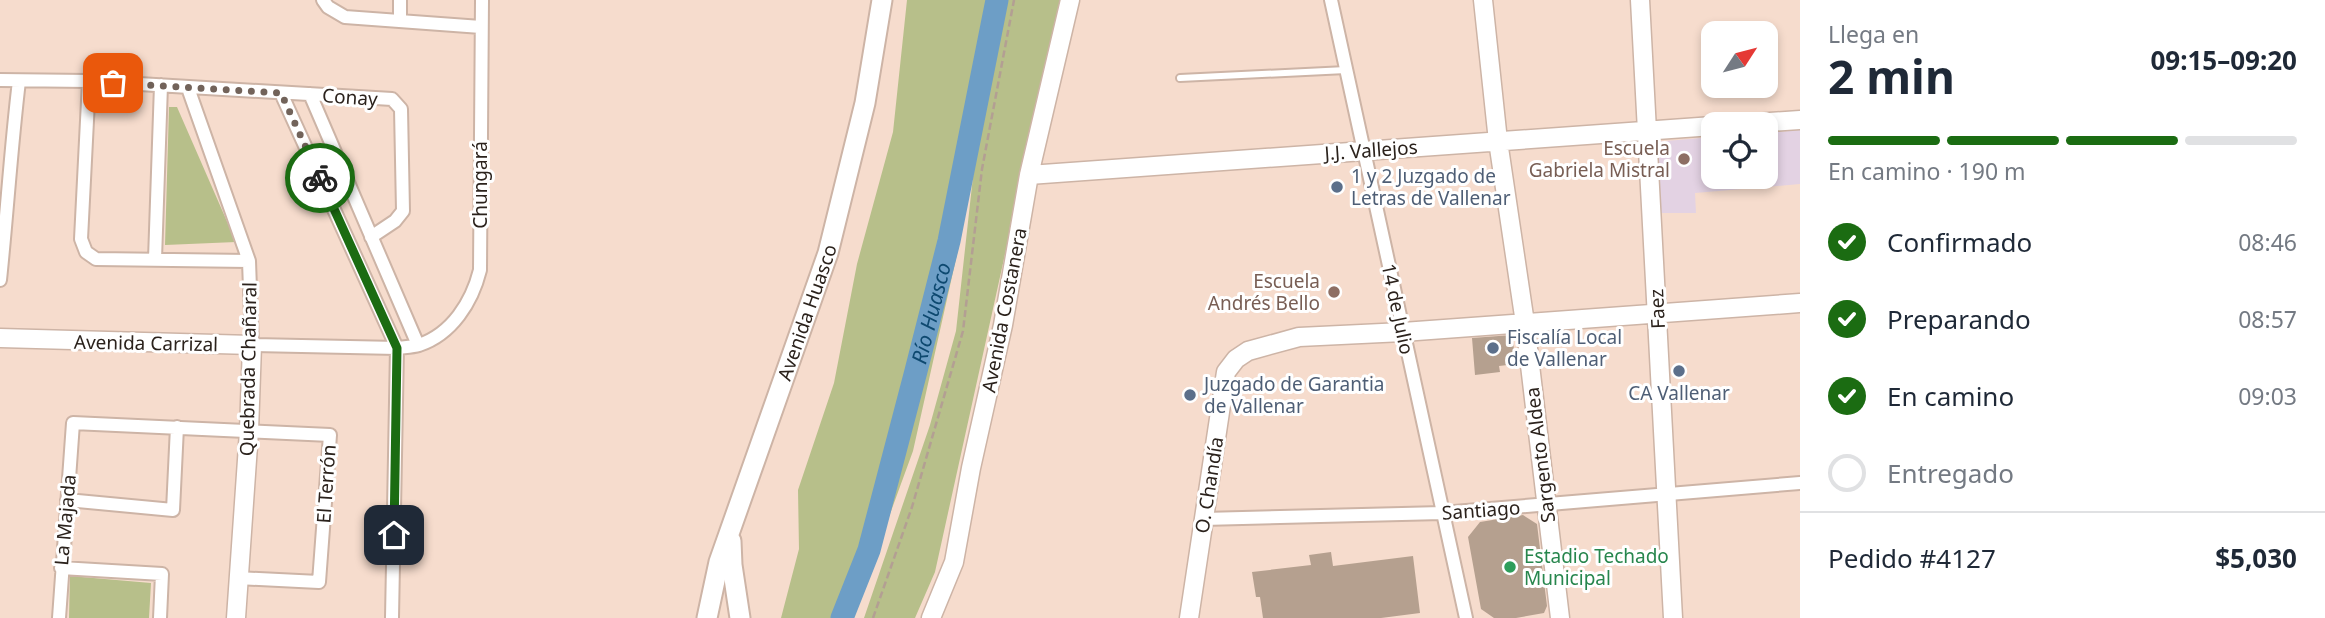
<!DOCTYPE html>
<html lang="es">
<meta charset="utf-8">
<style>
:root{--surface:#fff;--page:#f6f6f7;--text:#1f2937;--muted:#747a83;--line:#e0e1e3;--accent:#1b6c12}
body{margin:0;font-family:"Noto Sans",sans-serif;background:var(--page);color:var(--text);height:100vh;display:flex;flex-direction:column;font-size:26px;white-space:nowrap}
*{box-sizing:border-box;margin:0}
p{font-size:23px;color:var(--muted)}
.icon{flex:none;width:38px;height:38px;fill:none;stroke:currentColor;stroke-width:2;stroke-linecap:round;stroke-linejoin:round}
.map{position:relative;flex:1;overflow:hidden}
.drawer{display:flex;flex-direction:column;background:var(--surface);width:525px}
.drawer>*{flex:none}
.needle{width:46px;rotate:54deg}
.buttons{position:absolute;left:1701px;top:21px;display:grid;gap:14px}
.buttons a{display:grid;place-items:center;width:77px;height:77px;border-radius:14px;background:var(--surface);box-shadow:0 4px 10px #0003;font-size:35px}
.pin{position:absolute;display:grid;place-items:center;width:60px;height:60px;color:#fff;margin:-30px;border-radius:14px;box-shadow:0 4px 10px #0006}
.courier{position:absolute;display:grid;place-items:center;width:70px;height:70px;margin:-35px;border:5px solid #1b6c12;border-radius:50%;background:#fff;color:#222;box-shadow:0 2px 9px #0007}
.overview em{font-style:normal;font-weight:700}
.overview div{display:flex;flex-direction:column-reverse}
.overview{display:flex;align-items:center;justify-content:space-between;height:119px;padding:0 28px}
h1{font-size:46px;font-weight:700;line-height:52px}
.bar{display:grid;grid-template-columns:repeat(4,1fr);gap:10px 7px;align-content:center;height:84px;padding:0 28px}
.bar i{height:9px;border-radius:5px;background:var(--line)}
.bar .current{background:var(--accent)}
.bar p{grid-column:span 4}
.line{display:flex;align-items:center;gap:18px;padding:0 28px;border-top:2px solid var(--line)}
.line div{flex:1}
ol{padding:0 28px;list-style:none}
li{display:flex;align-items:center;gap:21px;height:77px}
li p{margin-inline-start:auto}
li .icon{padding:7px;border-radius:50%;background:var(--accent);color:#fff;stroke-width:4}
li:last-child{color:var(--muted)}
li i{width:38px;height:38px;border:4px solid var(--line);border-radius:50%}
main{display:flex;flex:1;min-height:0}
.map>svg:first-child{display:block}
.education{fill:#e3d2e3}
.green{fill:#b7bf8a}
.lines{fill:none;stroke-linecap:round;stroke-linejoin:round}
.river{stroke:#6d9ec6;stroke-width:23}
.building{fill:#b5a08f}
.lane-casing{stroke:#cdb4a6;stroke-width:10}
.street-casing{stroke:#cdb4a6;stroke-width:16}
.secondary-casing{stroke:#cdb4a6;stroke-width:21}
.primary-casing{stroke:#cdb4a6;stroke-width:23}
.path{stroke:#b39f93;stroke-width:2.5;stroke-dasharray:7 3.5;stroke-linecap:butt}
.lane{stroke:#fff;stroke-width:6}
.street{stroke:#fff;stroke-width:12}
.secondary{stroke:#fff;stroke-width:18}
.primary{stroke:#fff;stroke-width:19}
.done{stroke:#72635a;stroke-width:7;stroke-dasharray:0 12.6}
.route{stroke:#1b6c12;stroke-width:9}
.education-dot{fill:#8d6e63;stroke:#fff;stroke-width:2.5}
.service-dot{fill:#5c6f8a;stroke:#fff;stroke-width:2.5}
.leisure-dot{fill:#2e9e5b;stroke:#fff;stroke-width:2.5}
.labels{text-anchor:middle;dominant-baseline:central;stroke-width:6;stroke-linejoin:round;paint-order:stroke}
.street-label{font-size:19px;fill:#2b221c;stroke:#fff}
.education-label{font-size:19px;fill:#785e54;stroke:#fff;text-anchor:end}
.service-label{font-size:19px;fill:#4e5e75;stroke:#fff;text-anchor:start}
.leisure-label{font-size:19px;fill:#27864d;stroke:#fff;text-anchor:start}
.water-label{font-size:21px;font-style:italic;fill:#0e4970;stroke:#fff}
</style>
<main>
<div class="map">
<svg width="1800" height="618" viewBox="0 0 1800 618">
<rect width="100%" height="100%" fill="#f6dccd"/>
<path class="education" d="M1800,130V184L1695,193L1696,213H1656L1654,142L1713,137V177H1766V133Z"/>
<path class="green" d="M907,0H1000L995,39L1006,0H1061L935,572L915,618H864L930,425L956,331L980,113L968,117L950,219L962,232L913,451L852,618H781L799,549L798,490L834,383L857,264L893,132Z
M169,107H177L236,242L165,245Z
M70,576L151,583L149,618H69Z"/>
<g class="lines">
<path class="river" id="s1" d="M842,618L869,550L916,371L949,241L997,0"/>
</g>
<path class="building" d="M1512,335L1516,364L1499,366L1500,372L1475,375L1472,338Z
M1523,515L1537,524L1547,606L1544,613L1516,618H1494L1481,609L1468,537L1480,522Z
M1331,552L1333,566L1413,556L1420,613L1381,618H1263L1260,597H1256L1252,572L1311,565L1309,555Z"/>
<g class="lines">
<g class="lane-casing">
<path id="lane" d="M1180,78L1346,70"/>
</g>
<g class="street-casing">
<path id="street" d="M323,0L328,7L345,17L481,27
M1331,0L1466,618
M400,21V0
M0,80L89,81L392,99L401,109L403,211L395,221L371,237
M89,81L81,239L86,252L96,259L249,261
M188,88L249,261L252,345L397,348C404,347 412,347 419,345C452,334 472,302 480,270L482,0
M281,93L397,348L392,618
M310,94L418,345
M155,259L161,85
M0,280C7,213 11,147 19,81
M67,500L173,510L177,427
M1203,519L1442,513L1800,483
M61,568L162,574L160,618
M59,618L73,423L330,435L319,582L237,578"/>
</g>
<g class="secondary-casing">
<path id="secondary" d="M1483,0L1498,141L1525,323L1560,618
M1640,0L1673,618
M1740,124L1800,120
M1029,175L1713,126
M0,338L252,345L249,431L236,618
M931,618L954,562L971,468L1003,325L1029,175L1070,0
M1189,618L1226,372L1236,359L1248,351L1299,337L1403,332L1800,303"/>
</g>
<g class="primary-casing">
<g id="primary">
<path d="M731,541L732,565L740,618"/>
<path id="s2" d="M707,618L719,562L828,253L865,103L882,0"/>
</g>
</g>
<path class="path" d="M873,618L912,507L963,331L982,169L1014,0"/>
<use href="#lane" class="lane"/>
<use href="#street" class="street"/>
<use href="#secondary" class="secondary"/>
<use href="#primary" class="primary"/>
</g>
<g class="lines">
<path class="done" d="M113,83L281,93L320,178"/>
<path class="route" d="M320,178L397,348L394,535"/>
</g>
<g class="education-dot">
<circle cx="1684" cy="159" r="7"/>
<circle cx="1334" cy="292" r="7"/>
</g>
<g class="service-dot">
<circle cx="1337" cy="187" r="7"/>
<circle cx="1493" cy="348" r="7"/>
<circle cx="1679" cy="371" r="7"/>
<circle cx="1190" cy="395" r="7"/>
</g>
<circle class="leisure-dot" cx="1510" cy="567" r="7"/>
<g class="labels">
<g class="street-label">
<text transform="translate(350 97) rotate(4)">Conay</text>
<text transform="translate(1371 150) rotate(-4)">J.J. Vallejos</text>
<text transform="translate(480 185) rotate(-90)">Chungará</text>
<text transform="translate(1398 309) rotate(78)">14 de Julio</text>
<text transform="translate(1657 309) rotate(-93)">Faez</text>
<text transform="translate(1004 310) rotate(-79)">Avenida Costanera</text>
<text stroke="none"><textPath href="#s2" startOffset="322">Avenida Huasco</textPath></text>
<text transform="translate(146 343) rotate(1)">Avenida Carrizal</text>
<text transform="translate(248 369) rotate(-89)">Quebrada Chañaral</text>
<text transform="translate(1540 455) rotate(-97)">Sargento Aldea</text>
<text transform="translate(326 484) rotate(-86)">El Terrón</text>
<text transform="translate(1209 485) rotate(-81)">O. Chandía</text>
<text transform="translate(1481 510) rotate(-4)">Santiago</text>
<text transform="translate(65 520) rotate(-85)">La Majada</text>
</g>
<g class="education-label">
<text x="1670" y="148">Escuela<tspan x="1670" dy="22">Gabriela Mistral</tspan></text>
<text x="1320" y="281">Escuela<tspan x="1320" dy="22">Andrés Bello</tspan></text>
</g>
<g class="service-label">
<text x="1351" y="176">1 y 2 Juzgado de<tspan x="1351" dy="22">Letras de Vallenar</tspan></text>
<text x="1507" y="337">Fiscalía Local<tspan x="1507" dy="22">de Vallenar</tspan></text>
<text x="1204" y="384">Juzgado de Garantia<tspan x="1204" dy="22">de Vallenar</tspan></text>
<text x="1679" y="393" text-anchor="middle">CA Vallenar</text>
</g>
<g class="leisure-label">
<text x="1524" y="556">Estadio Techado<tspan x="1524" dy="22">Municipal</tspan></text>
</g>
<g class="water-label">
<text stroke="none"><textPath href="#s1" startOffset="318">Río Huasco</textPath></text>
</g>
</g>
</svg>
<div class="buttons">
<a><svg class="needle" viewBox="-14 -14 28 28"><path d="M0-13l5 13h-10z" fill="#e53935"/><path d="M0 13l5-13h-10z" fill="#747a83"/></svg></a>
<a><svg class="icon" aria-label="locate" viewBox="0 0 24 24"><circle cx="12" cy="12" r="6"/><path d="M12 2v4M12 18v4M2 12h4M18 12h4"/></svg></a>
</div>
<div class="pin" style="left:113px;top:83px;background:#ea580c"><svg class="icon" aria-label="bag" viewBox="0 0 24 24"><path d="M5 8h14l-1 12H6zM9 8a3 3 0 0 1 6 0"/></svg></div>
<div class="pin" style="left:394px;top:535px;background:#1f2937"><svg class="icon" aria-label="home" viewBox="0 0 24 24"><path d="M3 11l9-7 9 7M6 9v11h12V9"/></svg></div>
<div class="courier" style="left:320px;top:178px"><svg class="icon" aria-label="bike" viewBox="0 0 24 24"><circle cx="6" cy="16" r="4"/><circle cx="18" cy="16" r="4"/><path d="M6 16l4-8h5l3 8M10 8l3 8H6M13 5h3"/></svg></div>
</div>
<section class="drawer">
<div class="overview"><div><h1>2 min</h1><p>Llega en</p></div><em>09:15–09:20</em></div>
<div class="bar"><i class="current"></i><i class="current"></i><i class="current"></i><i></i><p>En camino · 190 m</p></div>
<ol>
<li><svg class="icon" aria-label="check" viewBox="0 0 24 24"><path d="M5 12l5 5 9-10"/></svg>Confirmado<p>08:46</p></li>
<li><svg class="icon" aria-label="check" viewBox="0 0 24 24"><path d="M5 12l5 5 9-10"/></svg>Preparando<p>08:57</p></li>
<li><svg class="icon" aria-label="check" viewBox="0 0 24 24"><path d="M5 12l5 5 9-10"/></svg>En camino<p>09:03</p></li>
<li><i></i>Entregado</li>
</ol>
<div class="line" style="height:91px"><div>Pedido #4127</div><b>$5,030</b></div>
</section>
</main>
